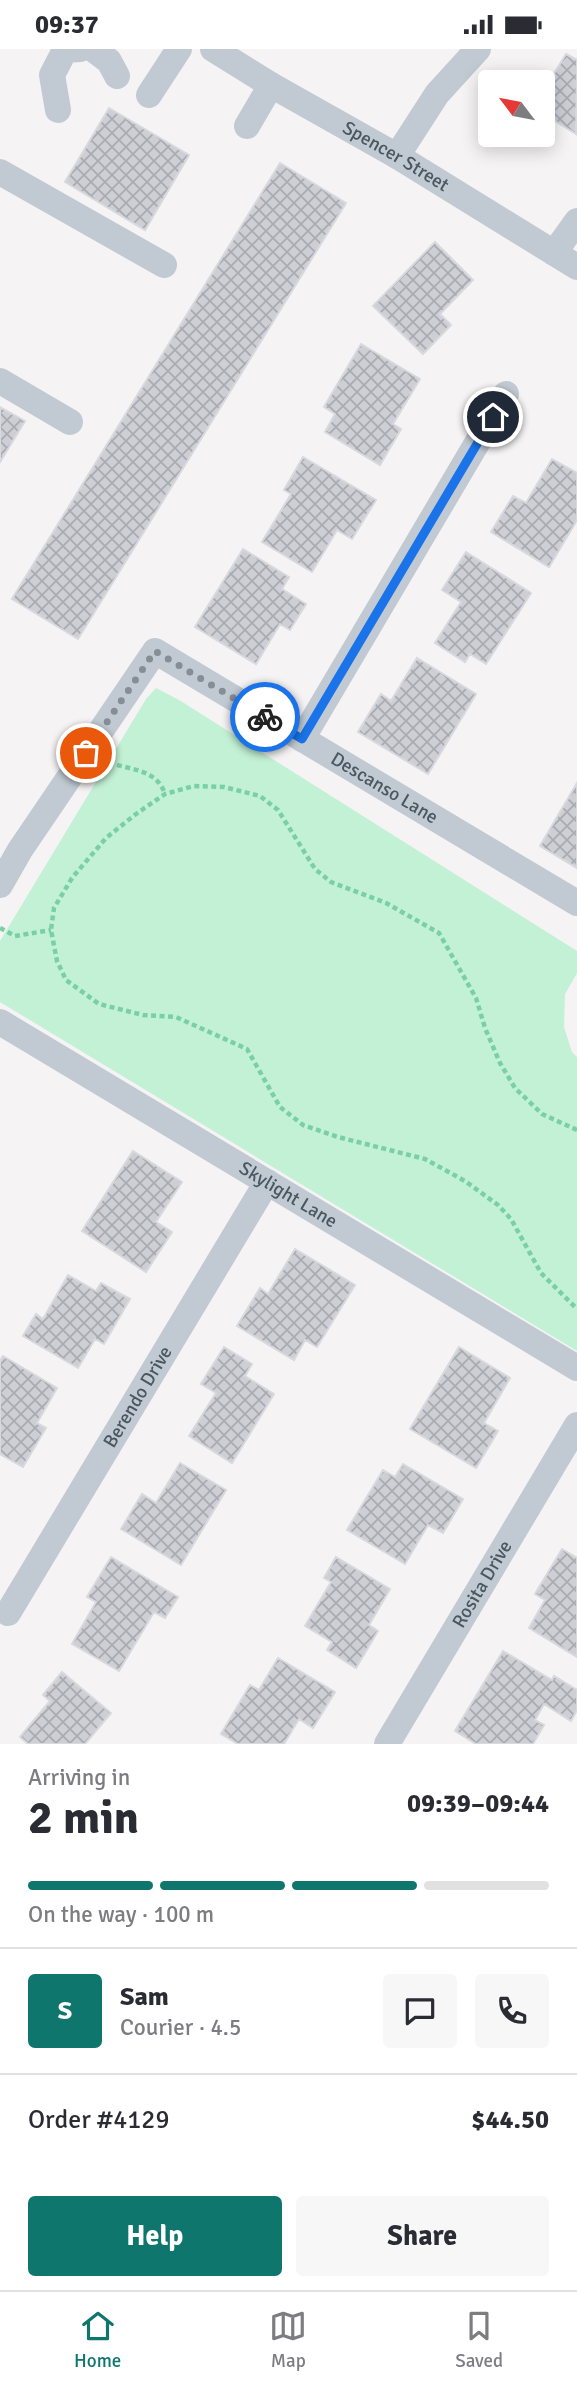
<!DOCTYPE html>
<meta charset="utf-8">
<style>
:root{--surface:#fff;--page:#f7f7f7;--text:#2b2b33;--muted:#7c7c81;--line:#e1e1e2;--accent:#0f766e}
body{margin:0;font-family:Signika,sans-serif;background:var(--page);color:var(--text);height:100vh;display:flex;flex-direction:column;font-size:26px;white-space:nowrap}
*{box-sizing:border-box;margin:0}
p{font-size:23px;color:var(--muted)}
.icon{flex:none;width:38px;height:38px;fill:none;stroke:currentColor;stroke-width:2;stroke-linecap:round;stroke-linejoin:round}
.map{position:relative;height:1695px;overflow:hidden}
.sheet{display:flex;flex-direction:column;background:var(--surface);flex:1}
.sheet>*{flex:none}
.needle{width:46px;rotate:302deg}
.controls{position:absolute;left:478px;top:21px;display:grid;gap:14px}
.controls a{display:grid;place-items:center;width:77px;height:77px;border-radius:7px;background:var(--surface);box-shadow:0 4px 18px #0003;font-size:35px}
.pin{position:absolute;display:grid;place-items:center;width:60px;height:60px;color:#fff;margin:-30px;border:4px solid #fff;border-radius:50%;box-shadow:0 2px 7px #0007}
.courier{position:absolute;display:grid;place-items:center;width:70px;height:70px;margin:-35px;border:5px solid #1a73e8;border-radius:50%;background:#fff;color:#222;box-shadow:0 2px 9px #0007}
.head em{font-style:normal;font-weight:700}
.head div{display:flex;flex-direction:column-reverse}
.head{display:flex;align-items:center;justify-content:space-between;height:119px;padding:0 28px}
h1{font-size:46px;font-weight:700;line-height:52px}
.bar{display:grid;grid-template-columns:repeat(4,1fr);gap:10px 7px;align-content:center;height:84px;padding:0 28px}
.bar i{height:9px;border-radius:5px;background:var(--line)}
.bar .on{background:var(--accent)}
.bar p{grid-column:span 4}
.line{display:flex;align-items:center;gap:18px;padding:0 28px;border-top:2px solid var(--line)}
.line div{flex:1}
.round{display:grid;place-items:center;flex:none;width:74px;height:74px;border-radius:7px;background:var(--page)}
.button{display:flex;gap:14px;margin-top:auto;padding:14px 28px}
.button a{flex:1;height:80px;border-radius:7px;background:var(--accent);color:#fff;font-size:28px;font-weight:700;line-height:80px;text-align:center}
.button a+a{background:var(--page);color:var(--text)}
.status{display:flex;justify-content:space-between;align-items:center;height:49px;padding:0 35px;background:var(--surface);direction:ltr}
.status svg{height:19px;fill:currentColor}
.tab-bar{display:flex;justify-content:space-around;align-items:center;height:98px;border-top:2px solid var(--line);background:var(--surface);font-size:19px;color:var(--muted)}
.tab-bar a{display:grid;justify-items:center;gap:4px}
.tab-bar .on{color:var(--accent)}
.map>svg:first-child{display:block}
.park{fill:#c3f1d5}
.building{fill:url(#building-cross-hatch);stroke:#d7d9de;stroke-width:2}
.lines{fill:none;stroke-linecap:round;stroke-linejoin:round}
.path{stroke:#7ad0a6;stroke-width:4.5;stroke-dasharray:5 3.5;stroke-linecap:butt}
.minor{stroke:#c1cad2;stroke-width:26}
.done{stroke:#868d94;stroke-width:7;stroke-dasharray:0 12.6}
.route{stroke:#1a73e8;stroke-width:9}
.labels{text-anchor:middle;dominant-baseline:central;stroke-width:5;stroke-linejoin:round;paint-order:stroke}
.street-label{font-size:19px;fill:#4a5661;stroke:#fff}
</style>
<div class="status"><b>09:37</b><svg viewBox="0 0 49 12"><path d="M0 12V9h3v3zM5 12V6h3v6zM10 12V3h3v9zM15 12V0h3v12zM26 1h20v11H26zM47 4h2v5h-2z"/></svg></div>
<div class="map">
<svg width="577" height="1695" viewBox="0 0 577 1695">
<defs>
<pattern id="building-cross-hatch" width="8" height="8" patternUnits="userSpaceOnUse" patternTransform="scale(1.75)"><rect width="8" height="8" fill="#cdcfd5"/><path d="M0 0l8 8M0 8l8-8" fill="none" stroke="#a8abb0"/></pattern>
</defs>
<rect width="100%" height="100%" fill="#f5f3f3"/>
<path class="park" d="M156,639L179,651L577,902V924L565,945L564,978L572,1003L577,1008V1302L0,953V892L146,650Z"/>
<path class="building" d="M566,5L577,11L576,85L542,64V44Z
M109,59L189,106L145,181L65,133Z
M280,114L346,154L78,590L12,550Z
M435,193L473,231L440,265L451,276L423,305L373,257Z
M361,295L420,330L393,375L401,380L380,416L325,383L335,365L324,358Z
M0,358L25,372L0,413Z
M303,408L376,451L352,490L337,481L312,523L262,493L291,445L284,441Z
M552,410L577,424V471L549,518L491,483L513,447L526,454Z
M243,500L289,528L282,540L306,555L290,581L280,575L256,615L195,578Z
M466,503L531,544L486,615L470,605L465,613L435,594L461,553L442,541Z
M417,609L476,645L428,725L358,683L381,645L391,652Z
M577,734V819L540,797Z
M133,1102L182,1133L156,1173L172,1183L146,1223L82,1182Z
M295,1200L355,1236L317,1298L305,1291L294,1311L237,1277L260,1239L268,1245Z
M68,1226L96,1242L101,1234L130,1250L104,1295L95,1290L78,1319L23,1287L36,1265L43,1270Z
M224,1298L252,1315L245,1327L274,1345L232,1414L189,1387L216,1344L201,1335Z
M459,1298L510,1329L484,1374L498,1382L476,1419L410,1380Z
M3,1307L57,1339L37,1374L46,1379L23,1418L0,1405V1312Z
M180,1414L226,1441L181,1516L121,1480L142,1445L156,1454Z
M403,1415L463,1450L443,1484L428,1476L405,1515L347,1481L383,1421L395,1428Z
M562,1500L577,1509V1608L529,1579L545,1551L535,1545Z
M111,1508L178,1548L165,1569L154,1563L119,1622L72,1595L96,1553L87,1548Z
M336,1508L390,1540L369,1576L378,1582L356,1619L327,1601L332,1593L305,1577L331,1533L324,1529Z
M503,1602L552,1631L554,1627L577,1641V1661L571,1672L544,1655L535,1671L544,1676L533,1695H476L455,1682Z
M278,1609L335,1643L313,1679L299,1670L284,1695H238L221,1685L250,1636L259,1641Z
M62,1623L111,1664L85,1695H28L20,1688L50,1652L43,1646Z"/>
<g class="lines">
<path class="path" d="M109,713C131,722 156,719 165,745
M0,879L15,887L51,881
M577,1081L542,1065L515,1039L500,1014L485,979L476,949L439,884L386,854L331,833L315,820L278,761L260,747L224,738L194,737L165,745L136,765L106,789L72,829L54,859L51,881L57,912L66,931L99,955L143,966L176,968L247,1000L280,1058L303,1076L338,1088L425,1110L465,1132L498,1156L511,1170L541,1224L577,1260"/>
<g class="minor">
<path d="M93,0L109,12L117,27"/>
<path id="s1" d="M213,0L271,36L397,107L577,218"/>
<path d="M149,46L179,0"/>
<path d="M58,61L52,26L65,1L80,0"/>
<path d="M247,77L271,36"/>
<path d="M397,107L437,45L478,0"/>
<path d="M0,123L164,216"/>
<path d="M554,204L577,172"/>
<path d="M0,332L70,373"/>
<path d="M302,690L506,345"/>
<path id="s2" d="M0,836L20,801L155,602L577,854"/>
<path id="s3" d="M0,973L577,1319"/>
<path id="s4" d="M8,1564L267,1133"/>
<path id="s5" d="M387,1695L577,1376"/>
</g>
</g>
<g class="lines">
<path class="done" d="M86,704L155,602L265,668"/>
<path class="route" d="M265,668L302,690L493,368"/>
</g>
<g class="labels">
<g class="street-label">
<text stroke="none"><textPath href="#s1" startOffset="212">Spencer Street</textPath></text>
<text stroke="none"><textPath href="#s2" startOffset="548">Descanso Lane</textPath></text>
<text stroke="none"><textPath href="#s3" startOffset="336">Skylight Lane</textPath></text>
<text stroke="none"><textPath href="#s4" startOffset="252">Berendo Drive</textPath></text>
<text stroke="none"><textPath href="#s5" startOffset="186">Rosita Drive</textPath></text>
</g>
</g>
</svg>
<div class="controls">
<a><svg class="needle" viewBox="-14 -14 28 28"><path d="M0-13l5 13h-10z" fill="#e53935"/><path d="M0 13l5-13h-10z" fill="#7c7c81"/></svg></a>
</div>
<div class="pin" style="left:86px;top:704px;background:#ea580c"><svg class="icon" aria-label="bag" viewBox="0 0 24 24"><path d="M5 8h14l-1 12H6zM9 8a3 3 0 0 1 6 0"/></svg></div>
<div class="pin" style="left:493px;top:368px;background:#1f2937"><svg class="icon" aria-label="home" viewBox="0 0 24 24"><path d="M3 11l9-7 9 7M6 9v11h12V9"/></svg></div>
<div class="courier" style="left:265px;top:668px"><svg class="icon" aria-label="bike" viewBox="0 0 24 24"><circle cx="6" cy="16" r="4"/><circle cx="18" cy="16" r="4"/><path d="M6 16l4-8h5l3 8M10 8l3 8H6M13 5h3"/></svg></div>
</div>
<section class="sheet">
<div class="head"><div><h1>2 min</h1><p>Arriving in</p></div><em>09:39–09:44</em></div>
<div class="bar"><i class="on"></i><i class="on"></i><i class="on"></i><i></i><p>On the way · 100 m</p></div>
<div class="line" style="height:126px"><b class="round" style="background:var(--accent);color:#fff">S</b><div><b>Sam</b><p>Courier · 4.5</p></div><a class="round"><svg class="icon" aria-label="chat" viewBox="0 0 24 24"><path d="M4 5h16v11H9l-5 4z"/></svg></a><a class="round"><svg class="icon" aria-label="phone" viewBox="0 0 24 24"><path d="M5 4h4l2 5-3 2q2 4 5 5l2-3 5 2v4C11 20 4 13 5 4z"/></svg></a></div>
<div class="line" style="height:91px"><div>Order #4129</div><b>$44.50</b></div>
<div class="button"><a>Help</a><a>Share</a></div>
</section>
<nav class="tab-bar">
<a class="on"><svg class="icon" aria-label="home" viewBox="0 0 24 24"><path d="M3 11l9-7 9 7M6 9v11h12V9"/></svg>Home</a>
<a><svg class="icon" aria-label="map" viewBox="0 0 24 24"><path d="M3 6l6-2 6 2 6-2v14l-6 2-6-2-6 2zM9 4v14M15 6v14"/></svg>Map</a>
<a><svg class="icon" aria-label="saved" viewBox="0 0 24 24"><path d="M7 4h10v16l-5-4-5 4z"/></svg>Saved</a>
</nav>
